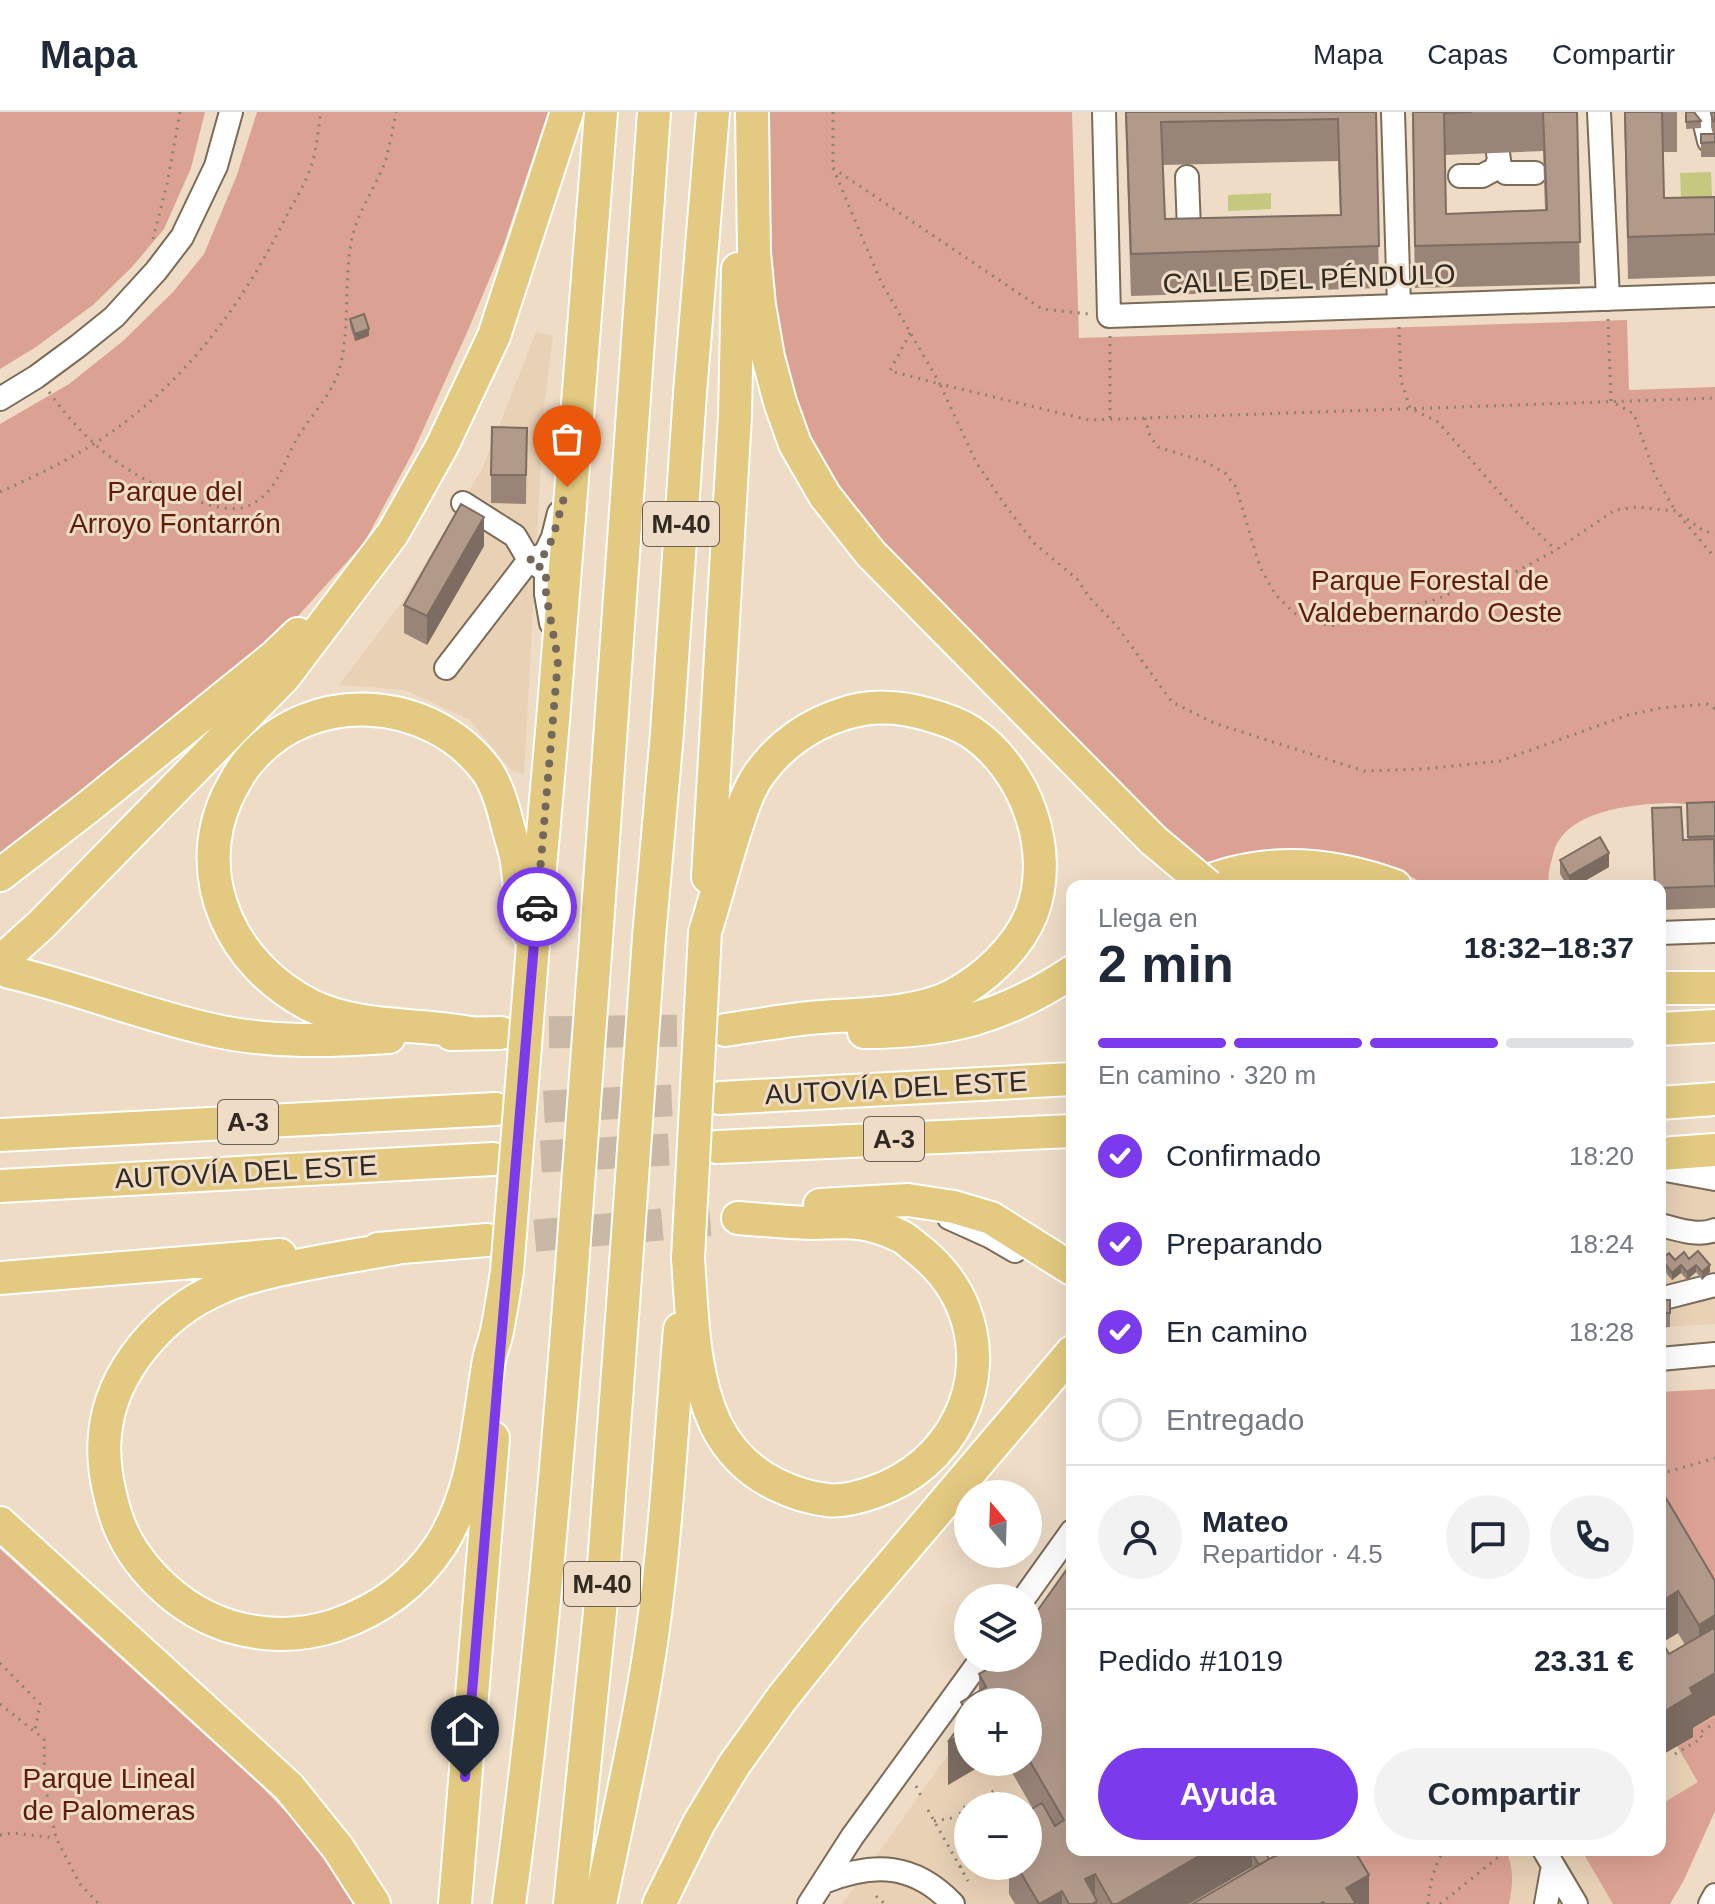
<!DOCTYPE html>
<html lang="es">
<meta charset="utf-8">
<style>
:root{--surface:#fff;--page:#f2f2f3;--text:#1f2937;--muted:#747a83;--line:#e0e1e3;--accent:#7c3aed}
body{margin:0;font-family:Arial,sans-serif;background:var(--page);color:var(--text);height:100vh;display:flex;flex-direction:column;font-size:30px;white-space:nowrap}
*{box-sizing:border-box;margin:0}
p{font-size:26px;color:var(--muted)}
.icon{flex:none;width:44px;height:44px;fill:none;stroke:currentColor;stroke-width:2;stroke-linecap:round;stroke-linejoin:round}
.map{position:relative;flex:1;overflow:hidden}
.sheet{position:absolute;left:1066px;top:768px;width:600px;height:976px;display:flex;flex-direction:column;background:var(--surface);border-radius:16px;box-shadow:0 8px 32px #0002}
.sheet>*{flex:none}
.needle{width:52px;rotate:341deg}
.fabs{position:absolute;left:954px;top:1368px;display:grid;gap:16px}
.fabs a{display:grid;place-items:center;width:88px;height:88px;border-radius:50%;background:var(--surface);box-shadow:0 8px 32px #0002;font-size:40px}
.pin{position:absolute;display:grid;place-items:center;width:68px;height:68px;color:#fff;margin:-82px -34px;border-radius:50% 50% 50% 0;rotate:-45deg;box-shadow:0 0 8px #0007}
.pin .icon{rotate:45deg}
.courier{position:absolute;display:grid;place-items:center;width:80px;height:80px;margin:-40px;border:6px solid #7c3aed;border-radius:50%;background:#fff;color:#222;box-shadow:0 2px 10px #0007}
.head em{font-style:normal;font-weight:800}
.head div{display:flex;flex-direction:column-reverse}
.head{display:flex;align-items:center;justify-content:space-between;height:136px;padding:0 32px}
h1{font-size:52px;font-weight:800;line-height:60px}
.bar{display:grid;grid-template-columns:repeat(4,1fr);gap:12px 8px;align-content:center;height:96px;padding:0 32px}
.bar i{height:10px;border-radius:6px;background:var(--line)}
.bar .current{background:var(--accent)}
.bar p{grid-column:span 4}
.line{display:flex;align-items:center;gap:20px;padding:0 32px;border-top:2px solid var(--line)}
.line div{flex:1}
.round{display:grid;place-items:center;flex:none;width:84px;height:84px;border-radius:42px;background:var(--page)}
ol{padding:0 32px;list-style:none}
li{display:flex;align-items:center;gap:24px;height:88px}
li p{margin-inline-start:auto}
li .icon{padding:8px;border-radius:50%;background:var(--accent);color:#fff;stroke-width:4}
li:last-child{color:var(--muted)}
li i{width:44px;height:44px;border:4px solid var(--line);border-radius:50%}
.action{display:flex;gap:16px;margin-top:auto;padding:16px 32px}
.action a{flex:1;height:92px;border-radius:48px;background:var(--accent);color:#fff;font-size:32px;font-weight:800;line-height:92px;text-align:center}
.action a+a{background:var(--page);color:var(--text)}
header{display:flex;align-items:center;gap:48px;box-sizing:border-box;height:112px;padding:0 40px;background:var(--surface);border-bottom:2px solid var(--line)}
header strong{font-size:38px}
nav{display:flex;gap:44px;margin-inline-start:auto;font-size:28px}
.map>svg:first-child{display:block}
.built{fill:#e8d1b5;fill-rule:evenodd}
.green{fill:#dba293}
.water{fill:#c5c87f}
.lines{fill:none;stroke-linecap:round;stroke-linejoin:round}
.highway-tunnel{stroke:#c8b8a5;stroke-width:32;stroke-dasharray:32 16;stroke-linecap:butt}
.minor-casing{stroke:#7b6b57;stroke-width:26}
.highway-casing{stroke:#fff;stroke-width:36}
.path{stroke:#8d8172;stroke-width:3;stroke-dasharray:2 6;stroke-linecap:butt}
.minor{stroke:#fff;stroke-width:22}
.highway{stroke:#e3ca80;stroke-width:32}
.highway-bridge-casing{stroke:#fff;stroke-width:36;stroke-linecap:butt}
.highway-bridge{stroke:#e3ca80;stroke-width:32}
.wall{fill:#998478;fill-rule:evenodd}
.shaded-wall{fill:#7d6c61}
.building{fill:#b29a8b;stroke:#7d6c61;stroke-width:2;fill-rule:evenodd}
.done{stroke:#73685b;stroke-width:8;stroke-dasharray:0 14.4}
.route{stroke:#7c3aed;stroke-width:10}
.labels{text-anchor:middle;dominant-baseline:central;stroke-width:6;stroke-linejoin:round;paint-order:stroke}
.shield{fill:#eedcc6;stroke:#6a5f53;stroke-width:2}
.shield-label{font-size:26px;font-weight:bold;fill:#312a22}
.street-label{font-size:28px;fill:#312a22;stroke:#eedcc6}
.park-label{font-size:28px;fill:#5e1c0b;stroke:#eedcc6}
</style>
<header>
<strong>Mapa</strong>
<nav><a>Mapa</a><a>Capas</a><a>Compartir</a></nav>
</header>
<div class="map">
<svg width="1715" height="1792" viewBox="0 0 1715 1792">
<rect width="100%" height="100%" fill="#eedcc6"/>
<path class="built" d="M536,220L553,224L544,295L524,663L510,657L470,608L405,578L339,573L402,490L482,357Z
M1715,1047V1212L1660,1215V1057Z
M1715,1277V1699L1669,1792H842L968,1615V1650H1028V1546L1072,1738H1660V1280ZM968,1694H1028V1754H968Z"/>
<path class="green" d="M0,0H205L191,56L164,117L132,155L93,193L36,235L0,257Z
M257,0H548L504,132L469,216L413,340L364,431L297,505L45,714L0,743V312L69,272L123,229L173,180L204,142L237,63Z
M764,0H1072L1079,226L1627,208L1629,278L1715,275V697C1701,695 1686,691 1671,691C1633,692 1563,698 1553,743C1550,754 1547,763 1549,774H1428C1373,741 1304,731 1241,743C1229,746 1217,751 1206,755L1147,699L888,438L838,376L818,343L797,297L770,191Z
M1715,1277V1511L1660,1418V1280Z
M0,1437L261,1674L304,1719L334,1758L354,1792H0Z
M1715,1604V1699L1684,1768L1670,1792H1613L1582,1739L1660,1738V1693L1698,1670L1677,1634L1690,1618Z
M1299,1738H1506C1514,1758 1513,1771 1509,1792H1361Z"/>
<path class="water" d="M1711,60L1713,106L1682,107L1680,61Z
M1271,81V97L1228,99V83Z"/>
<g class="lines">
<path class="highway-tunnel" d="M501,921L725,918
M496,997L720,986
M493,1047L717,1035
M487,1128L712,1108"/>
<g class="minor-casing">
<path id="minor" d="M1104,0L1109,204L1715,183
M1393,0L1399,194
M1599,0L1608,187
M1702,0L1709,29L1715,31
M1498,41L1500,55L1506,61H1535
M1460,64H1482L1495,57L1498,50
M1173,124L1184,123L1189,118L1187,65
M0,287L36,265L78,234L114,205L156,159L182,125L216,54L231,0
M551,511L546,482V459L529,448L545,442L553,425L559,401
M446,556L529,448L515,424L463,391
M1660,821L1715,819
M1660,1057L1715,1067
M949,1106L991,1125L1015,1139
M1660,1113C1678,1117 1697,1125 1715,1118
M1660,1187L1715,1173
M1660,1247L1715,1242
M1024,1486L1072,1419
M1544,1738L1576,1792
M824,1770C874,1750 914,1751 953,1792
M809,1792L852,1725L982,1546
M1546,1792L1553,1753
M1710,1792L1715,1783"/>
</g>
<g class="highway-casing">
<path id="highway" d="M752,0L754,140L759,193L768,245L780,290L795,332L825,384L871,442L1153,728
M0,763L87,696L274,545L298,522
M708,765L735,304L738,157
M1196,774C1261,745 1329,750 1395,774
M536,802L553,608L601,0
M705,820C715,788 724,754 734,722C741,701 747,679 760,661C780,633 810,612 843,602C869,593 899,594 926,602C941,606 957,611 971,620C1026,657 1056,740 1031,803C1017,837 984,867 952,884C913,904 852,902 809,906C781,909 753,914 725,918
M649,825L667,621L690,281L713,0
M596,828L654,0
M0,850L41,813L284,565L393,421L442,334L494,224L567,0
M9,860C79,876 146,904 217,919C273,931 332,929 389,925
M1660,876H1715
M1660,917L1715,914
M864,920C947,920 1003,906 1072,860
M470,921C418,911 358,917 310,893C233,854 190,767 227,685C233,673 240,659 249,649C310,575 431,583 487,659C496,672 501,688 505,703C508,717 513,731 516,744C521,775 521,804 533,833
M451,922L501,921
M720,986L1072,967
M1660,991L1715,987
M0,1023L496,997
M717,1035L1072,1019
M1660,1042L1715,1038
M0,1074L493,1047
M820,1093L908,1088L954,1095L991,1106L1072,1157
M397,1136C357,1143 317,1149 278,1158C258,1163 238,1167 220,1176C163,1200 111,1258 105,1322C103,1342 105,1362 110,1382C116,1411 126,1433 146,1457C169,1484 195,1503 229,1514C266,1525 300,1525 336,1513C379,1498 415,1472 440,1434C476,1379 478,1310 489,1248C491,1238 495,1229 497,1219C501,1199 504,1179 507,1159
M378,1137L487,1128
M688,1146C692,1201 692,1262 716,1313C729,1339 749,1359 775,1372C791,1380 809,1386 827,1388C842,1390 860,1385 874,1380C951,1354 994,1271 963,1195C952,1169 936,1151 914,1134C910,1131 905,1126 900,1124C888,1118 872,1113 859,1111C843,1109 826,1111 811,1111C786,1110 762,1108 738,1106
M0,1166L280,1143
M0,1411L289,1675L338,1736L374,1792
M455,1792L493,1326
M509,1792C538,1580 556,1368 572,1155
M570,1792L602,1480L626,1151
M600,1792C621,1690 645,1589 657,1485C668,1396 672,1306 680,1217
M659,1792L699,1711L734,1653L782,1586L847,1505L1072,1240"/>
</g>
<path class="path" d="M833,0V56L1042,197L1089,202
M833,56L881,170L940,272L1089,308L1715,286
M153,127L167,72L180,0
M1608,207L1611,289L1634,302L1655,363L1674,397
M1399,215L1401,269L1410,296L1438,310L1520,404L1556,438
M910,221L890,259L940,272L976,350L1005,393L1034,431L1077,467L1089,485L1116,513L1172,590L1214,611L1364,659L1423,657L1500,649L1628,603L1661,596L1708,592L1715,597
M1110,224V307
M49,280C90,336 130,367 197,389C212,394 235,401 250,393C277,380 282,354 295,330C308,306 331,285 339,258C351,217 343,169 352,126C358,98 377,74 386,47C390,32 393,16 396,0
M1145,306L1150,324L1158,335L1206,350L1225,361L1236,375L1260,455L1275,482L1294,501L1313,510L1331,514L1431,489L1473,473L1510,463L1556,438L1615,398L1637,395L1675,399L1704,419L1715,422
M0,380C31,366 63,351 92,333C181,277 241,196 287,103C295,88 306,71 311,54C317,37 318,18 321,0
M1679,403L1715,446
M1660,1362L1715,1346
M0,1551L40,1592L35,1618
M0,1592L44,1627L45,1673L56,1726L80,1772L99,1792
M1675,1642L1702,1626L1699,1621L1715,1611
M916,1674L922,1686
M928,1698L968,1769
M934,1709L958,1705
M0,1723L13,1721L56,1726
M968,1731L958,1714L961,1697L994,1679L1005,1683L1012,1694
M960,1755L968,1749
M876,1784L885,1792
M1428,1792C1430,1773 1433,1754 1445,1738
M1440,1792L1501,1743L1505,1738"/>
<use href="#minor" class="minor"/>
<use href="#highway" class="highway"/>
<g class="highway-bridge-casing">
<path id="highway-bridge" d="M1153,728L1208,774
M688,1146L705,820
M626,1151L649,825
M572,1155L596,828
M507,1159L533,833"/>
</g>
<use href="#highway-bridge" class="highway-bridge"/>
</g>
<path class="wall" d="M1125,0H1376L1379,176L1131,184ZM1338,49L1340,103L1165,107L1163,53Z
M1412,0H1577L1580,172L1415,176ZM1543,39L1545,98L1446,102L1445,43Z
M1624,0H1677V40H1663L1664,86L1715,85V164L1628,167Z
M1686,0L1701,9V16L1686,17Z
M1715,0V45H1701V22H1713L1711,15V1Z
M350,207L369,224L355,229L350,214Z
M527,316L526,392L491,391V363Z
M484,434L427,533L404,521V493Z
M1715,690V796L1660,798V774H1654L1652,696L1683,728H1688L1687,691Z
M1560,748L1609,755L1576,774H1567L1560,762Z
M1689,1147L1710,1160L1702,1168L1696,1160L1687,1168L1681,1161L1672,1168L1666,1161L1660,1166V1148Z
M1660,1188H1670V1215L1660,1216Z
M1660,1376L1715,1469L1693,1616V1625L1660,1644ZM1678,1521L1685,1533L1669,1542L1663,1530Z
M1072,1450V1738H1264L1269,1747L1280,1742V1738H1354L1369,1763V1792H1192L1253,1757L1252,1755L1189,1792H1015L1009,1782V1754H1028V1699L1033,1697L1006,1650H1028V1590H968V1650H987L948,1673V1630L961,1612V1590L979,1580V1562L1002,1549L1004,1546H1028V1512Z"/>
<path class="shaded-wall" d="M369,217V224L355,229V222Z
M484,405V434L427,533V504Z
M1609,741V755L1576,774H1569V764Z
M1666,1153V1161L1660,1166V1158Z
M1681,1153V1161L1672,1168V1161Z
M1696,1153V1160L1687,1168V1160Z
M1710,1153V1160L1702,1168V1160Z
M1678,1479V1521L1660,1532V1490Z
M1715,1503V1546L1699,1555V1513Z
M1715,1561V1603L1693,1616V1625L1660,1644V1602L1690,1576Z
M968,1619V1650H987L948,1673V1630Z
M1209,1738H1262L1252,1741V1755L1189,1792H1117Z
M1095,1762V1790L1097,1789V1792H1085V1767Z
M1369,1763V1792H1346V1776Z
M1062,1779V1792H1040Z"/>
<path class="building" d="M1126,0H1376L1379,134L1131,142ZM1338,7L1341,103L1165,107L1161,10Z
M1413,0H1472L1444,1L1446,102L1547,98L1543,0H1577L1580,130L1415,134Z
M1625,0H1662L1664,86L1715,85V122L1628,125Z
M1686,0H1694L1701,9L1686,10Z
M1715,0V10L1713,9L1711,1Z
M1701,22H1715V30L1701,31Z
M364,202L369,217L355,222L350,207Z
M492,315L527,316L526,363H491Z
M461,392L484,405L427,504L404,493Z
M1715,690V724L1688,725L1687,691Z
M1681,695L1683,728L1714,727L1715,774L1660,776V774H1655L1652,696Z
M1600,725L1609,741L1569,764L1560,748Z
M1698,1139L1710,1153L1702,1160L1696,1153L1687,1160L1681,1153L1672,1161L1666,1153L1660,1158V1148L1669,1141L1675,1148L1684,1140L1689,1147Z
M1660,1188H1670V1201H1660Z
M1660,1376L1715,1469V1503L1699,1513L1678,1479L1660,1490Z
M1072,1450V1738H1209L1117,1792H1112L1095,1762L1085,1767L1097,1789L1092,1792H1069L1062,1779L1039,1792L1017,1754H1028V1729L1031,1727L1028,1721V1699L1042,1691L1055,1714L1064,1708L1028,1646V1590H968V1619L948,1630L968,1602L961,1590L986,1575L979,1562L1002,1549L1004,1546H1028V1512Z
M1714,1516L1715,1518V1561L1690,1576L1693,1582L1660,1602V1526L1669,1542Z
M1257,1738H1264L1269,1747L1259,1753L1252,1741Z
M1289,1738H1354L1369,1763L1346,1776L1356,1792H1325L1323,1790L1320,1792H1192L1271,1746Z"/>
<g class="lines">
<path class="done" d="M537,795L558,548L546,482V459L529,448L545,442L553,425L567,375"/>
<path class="route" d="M465,1665L537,795"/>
</g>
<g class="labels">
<g class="shield">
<rect x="643" y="390" width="76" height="44" rx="6"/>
<rect x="218" y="988" width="60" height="44" rx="6"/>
<rect x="864" y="1005" width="60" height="44" rx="6"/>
<rect x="564" y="1450" width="76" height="44" rx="6"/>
</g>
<g class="shield-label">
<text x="681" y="412">M-40</text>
<text x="248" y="1010">A-3</text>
<text x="894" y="1027">A-3</text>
<text x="602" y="1472">M-40</text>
</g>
<g class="street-label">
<text transform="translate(1309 167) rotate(-2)">CALLE DEL PÉNDULO</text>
<text transform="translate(896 976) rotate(-3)">AUTOVÍA DEL ESTE</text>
<text transform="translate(246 1060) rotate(-3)">AUTOVÍA DEL ESTE</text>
</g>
<g class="park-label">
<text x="175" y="379">Parque del<tspan x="175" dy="32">Arroyo Fontarrón</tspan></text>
<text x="1430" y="468">Parque Forestal de<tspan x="1430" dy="32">Valdebernardo Oeste</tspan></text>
<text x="109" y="1666">Parque Lineal<tspan x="109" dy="32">de Palomeras</tspan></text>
</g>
</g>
</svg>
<div class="fabs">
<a><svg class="needle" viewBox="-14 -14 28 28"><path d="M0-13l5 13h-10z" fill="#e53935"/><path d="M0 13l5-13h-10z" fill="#747a83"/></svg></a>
<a><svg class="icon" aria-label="layers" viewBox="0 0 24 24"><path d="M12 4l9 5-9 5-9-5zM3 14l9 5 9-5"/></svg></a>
<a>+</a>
<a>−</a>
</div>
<div class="pin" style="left:567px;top:375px;background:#ea580c"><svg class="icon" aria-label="bag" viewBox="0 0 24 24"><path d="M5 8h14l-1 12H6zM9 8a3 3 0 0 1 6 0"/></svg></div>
<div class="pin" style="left:465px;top:1665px;background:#1f2937"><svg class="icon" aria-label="home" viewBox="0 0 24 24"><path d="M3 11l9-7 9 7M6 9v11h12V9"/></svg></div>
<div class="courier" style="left:537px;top:795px"><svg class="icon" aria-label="car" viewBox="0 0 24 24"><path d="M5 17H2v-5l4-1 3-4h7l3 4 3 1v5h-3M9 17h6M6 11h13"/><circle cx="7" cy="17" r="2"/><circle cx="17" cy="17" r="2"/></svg></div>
<section class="sheet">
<div class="head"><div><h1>2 min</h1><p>Llega en</p></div><em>18:32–18:37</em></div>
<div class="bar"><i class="current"></i><i class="current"></i><i class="current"></i><i></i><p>En camino · 320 m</p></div>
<ol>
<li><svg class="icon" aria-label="check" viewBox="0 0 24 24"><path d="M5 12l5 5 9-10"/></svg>Confirmado<p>18:20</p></li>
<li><svg class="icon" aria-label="check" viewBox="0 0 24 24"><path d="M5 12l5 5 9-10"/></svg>Preparando<p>18:24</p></li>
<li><svg class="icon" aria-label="check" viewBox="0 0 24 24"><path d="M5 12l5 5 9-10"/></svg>En camino<p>18:28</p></li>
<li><i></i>Entregado</li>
</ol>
<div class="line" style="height:144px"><a class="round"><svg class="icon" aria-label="person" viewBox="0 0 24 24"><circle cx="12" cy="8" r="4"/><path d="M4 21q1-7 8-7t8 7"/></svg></a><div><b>Mateo</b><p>Repartidor · 4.5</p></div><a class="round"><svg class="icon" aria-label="chat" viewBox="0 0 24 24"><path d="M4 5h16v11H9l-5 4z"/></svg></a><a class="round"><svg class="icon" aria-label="phone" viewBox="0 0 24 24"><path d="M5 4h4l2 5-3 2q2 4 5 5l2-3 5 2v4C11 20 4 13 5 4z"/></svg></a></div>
<div class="line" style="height:104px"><div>Pedido #1019</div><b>23.31 €</b></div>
<div class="action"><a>Ayuda</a><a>Compartir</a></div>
</section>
</div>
